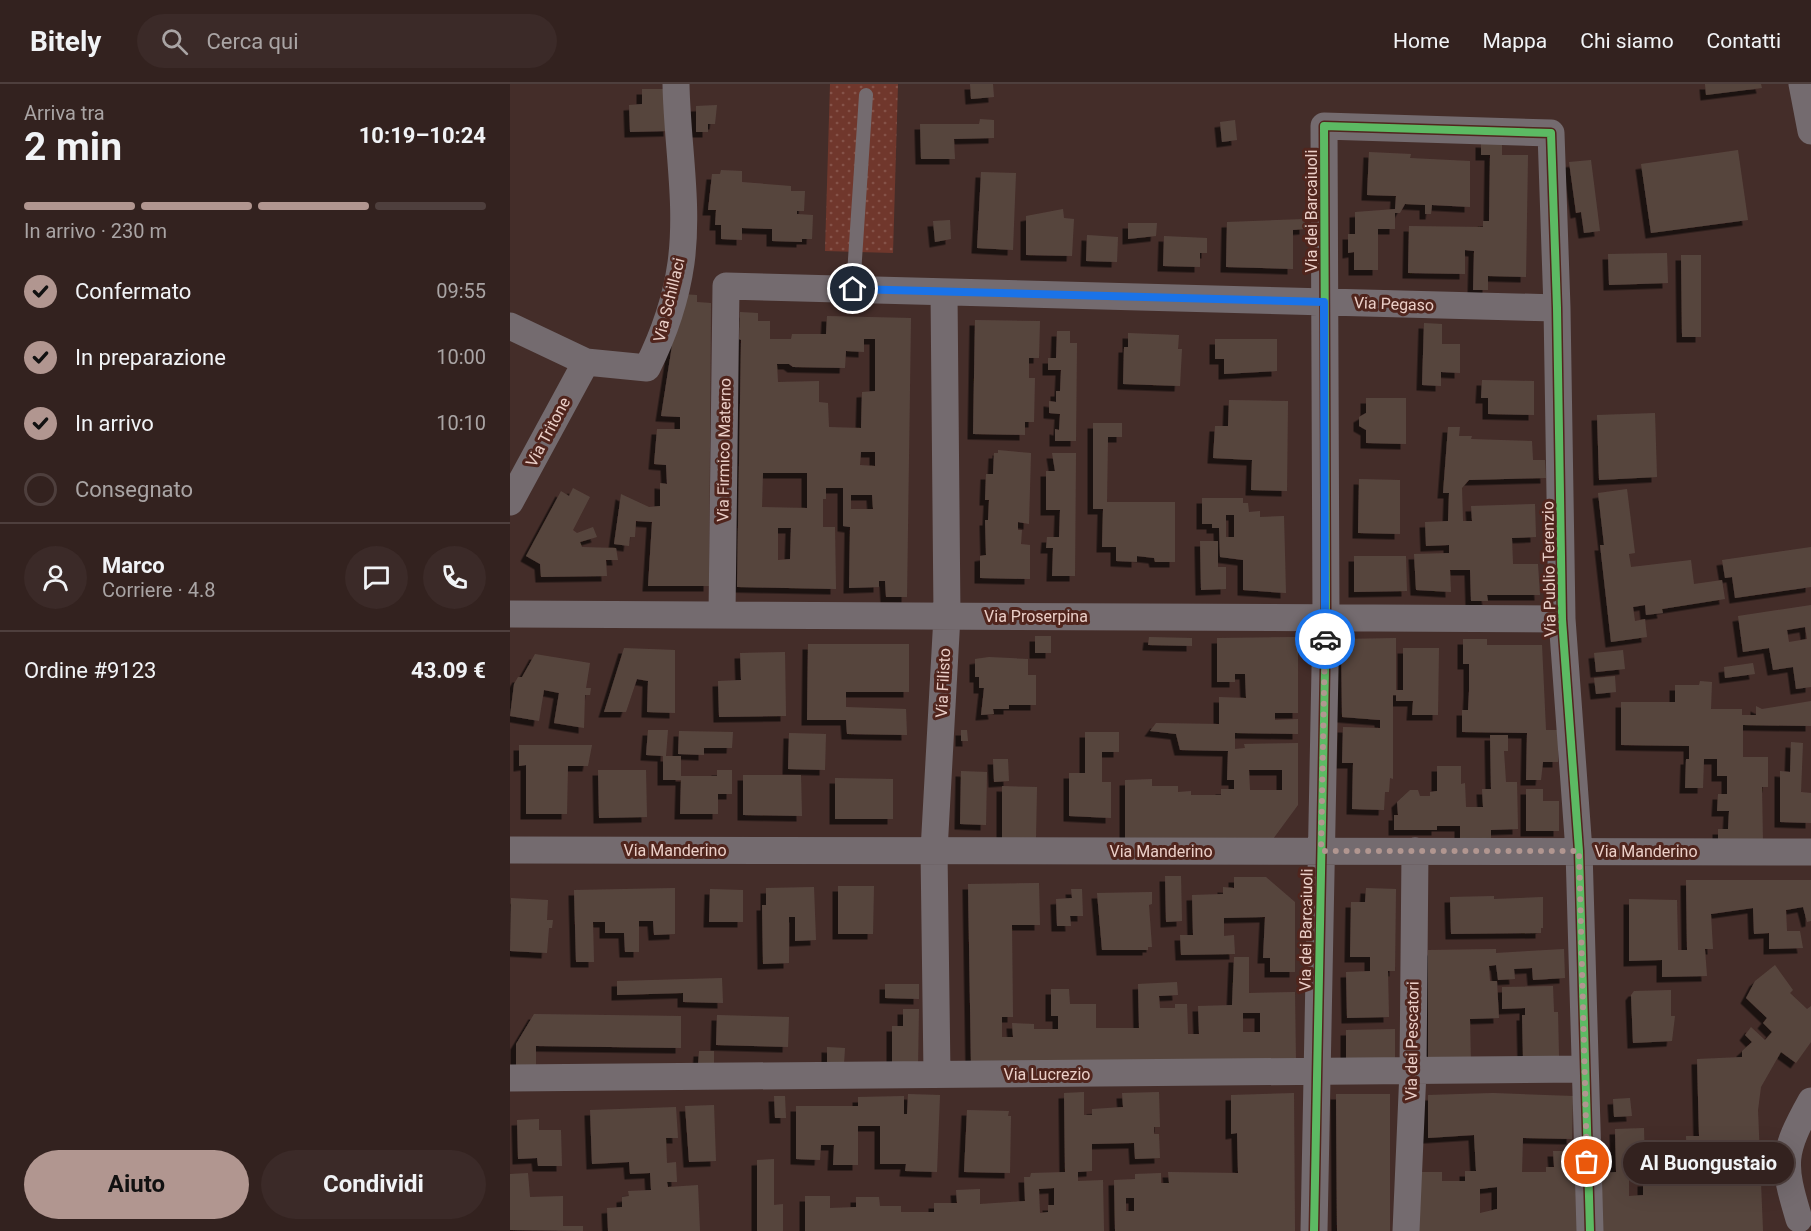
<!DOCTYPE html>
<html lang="it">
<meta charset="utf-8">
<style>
:root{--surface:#33221f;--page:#3b2a28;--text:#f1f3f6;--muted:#a9a4a4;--line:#4e3f3d;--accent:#b19690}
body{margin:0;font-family:Roboto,sans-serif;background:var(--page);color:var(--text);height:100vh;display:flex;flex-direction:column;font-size:22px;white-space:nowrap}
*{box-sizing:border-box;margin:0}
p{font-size:20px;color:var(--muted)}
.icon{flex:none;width:33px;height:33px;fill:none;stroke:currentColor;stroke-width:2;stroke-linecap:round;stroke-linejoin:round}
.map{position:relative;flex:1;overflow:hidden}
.sheet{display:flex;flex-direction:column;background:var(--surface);width:510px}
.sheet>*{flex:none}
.pin{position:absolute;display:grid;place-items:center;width:51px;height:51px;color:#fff;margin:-26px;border:3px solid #fff;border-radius:50%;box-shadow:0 2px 6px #0007}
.courier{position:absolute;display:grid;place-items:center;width:60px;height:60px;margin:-30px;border:4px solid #1a73e8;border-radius:50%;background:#fff;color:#222;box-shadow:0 2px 8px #0007}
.bubble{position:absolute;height:42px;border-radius:21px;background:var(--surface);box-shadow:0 6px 24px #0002,0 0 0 2px var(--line);font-size:20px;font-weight:700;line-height:42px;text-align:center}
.head em{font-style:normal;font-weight:700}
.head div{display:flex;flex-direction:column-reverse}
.head{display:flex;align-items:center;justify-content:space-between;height:102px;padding:0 24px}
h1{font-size:39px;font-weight:700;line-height:45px}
.bar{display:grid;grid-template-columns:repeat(4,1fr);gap:9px 6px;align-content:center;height:72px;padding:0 24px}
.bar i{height:8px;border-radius:4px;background:var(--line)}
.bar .current{background:var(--accent)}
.bar p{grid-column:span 4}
.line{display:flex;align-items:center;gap:15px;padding:0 24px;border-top:2px solid var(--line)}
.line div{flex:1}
.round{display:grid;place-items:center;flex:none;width:63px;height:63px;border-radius:32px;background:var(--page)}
ol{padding:0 24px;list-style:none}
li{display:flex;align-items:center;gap:18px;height:66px}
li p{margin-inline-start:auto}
li .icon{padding:6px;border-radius:50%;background:var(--accent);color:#111;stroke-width:4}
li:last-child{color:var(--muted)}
li i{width:33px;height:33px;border:3px solid var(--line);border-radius:50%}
.action{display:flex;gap:12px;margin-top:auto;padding:12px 24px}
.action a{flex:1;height:69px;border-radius:36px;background:var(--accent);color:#111;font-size:24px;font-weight:700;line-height:69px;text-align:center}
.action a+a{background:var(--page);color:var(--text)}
header{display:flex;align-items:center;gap:36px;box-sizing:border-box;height:84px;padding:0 30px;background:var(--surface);border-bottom:2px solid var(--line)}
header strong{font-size:28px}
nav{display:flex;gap:33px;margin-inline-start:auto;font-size:21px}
.search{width:420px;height:54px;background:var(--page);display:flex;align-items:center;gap:15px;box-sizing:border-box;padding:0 21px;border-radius:33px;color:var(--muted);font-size:22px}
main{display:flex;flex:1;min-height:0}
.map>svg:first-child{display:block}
.park{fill:url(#park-dots)}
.building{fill:#57453e;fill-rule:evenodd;filter:url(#shadow)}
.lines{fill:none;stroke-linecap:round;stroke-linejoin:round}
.service{stroke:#746b6f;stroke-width:14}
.minor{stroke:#746b6f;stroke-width:27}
.cycleway-casing{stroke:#50251d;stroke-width:11}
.cycleway{stroke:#5cba63;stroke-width:8}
.done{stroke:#b19690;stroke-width:6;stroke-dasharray:0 10.8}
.route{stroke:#1a73e8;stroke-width:8}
.labels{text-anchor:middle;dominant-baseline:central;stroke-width:6;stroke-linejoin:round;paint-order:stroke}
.street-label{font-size:16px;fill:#ebcfc8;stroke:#50251d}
</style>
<header>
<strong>Bitely</strong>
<div class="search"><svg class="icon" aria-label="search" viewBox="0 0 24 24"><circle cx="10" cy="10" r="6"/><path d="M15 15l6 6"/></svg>Cerca qui</div>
<nav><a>Home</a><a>Mappa</a><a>Chi siamo</a><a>Contatti</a></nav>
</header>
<main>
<section class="sheet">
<div class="head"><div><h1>2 min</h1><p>Arriva tra</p></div><em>10:19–10:24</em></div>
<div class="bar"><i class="current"></i><i class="current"></i><i class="current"></i><i></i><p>In arrivo · 230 m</p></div>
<ol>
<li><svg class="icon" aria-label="check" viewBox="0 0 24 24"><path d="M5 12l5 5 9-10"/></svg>Confermato<p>09:55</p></li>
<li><svg class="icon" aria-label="check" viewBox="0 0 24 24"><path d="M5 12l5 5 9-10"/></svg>In preparazione<p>10:00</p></li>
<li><svg class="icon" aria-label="check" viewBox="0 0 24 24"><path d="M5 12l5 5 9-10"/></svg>In arrivo<p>10:10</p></li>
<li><i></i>Consegnato</li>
</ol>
<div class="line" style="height:108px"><a class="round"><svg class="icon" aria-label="person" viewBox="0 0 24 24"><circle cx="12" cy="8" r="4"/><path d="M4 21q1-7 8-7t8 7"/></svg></a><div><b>Marco</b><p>Corriere · 4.8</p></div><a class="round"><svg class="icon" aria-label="chat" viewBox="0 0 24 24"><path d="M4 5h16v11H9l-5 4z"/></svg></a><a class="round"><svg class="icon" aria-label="phone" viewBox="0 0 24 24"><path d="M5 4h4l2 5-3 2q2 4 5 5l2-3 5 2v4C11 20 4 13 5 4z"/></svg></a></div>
<div class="line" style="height:78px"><div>Ordine #9123</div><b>43.09 €</b></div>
<div class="action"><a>Aiuto</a><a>Condividi</a></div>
</section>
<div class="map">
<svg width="1301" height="1147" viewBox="0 0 1301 1147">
<defs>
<pattern id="park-dots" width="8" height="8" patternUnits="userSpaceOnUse" patternTransform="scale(1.5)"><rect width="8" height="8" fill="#70372c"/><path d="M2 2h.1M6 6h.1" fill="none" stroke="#855349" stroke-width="1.8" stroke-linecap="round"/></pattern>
<filter id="shadow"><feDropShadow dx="-5.5" dy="5.5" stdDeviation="0" flood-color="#0009"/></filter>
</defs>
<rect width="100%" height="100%" fill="#442d29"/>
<path class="park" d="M320,0H388L383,169L315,167Z"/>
<path class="building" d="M460,0H483L484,13L461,15Z
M1195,0H1251L1252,4L1196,11Z
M132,5H158L159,47L120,48L119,21L132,20Z
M207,21L205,40H198V48H186V22Z
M470,35L484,36V54L444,55L445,75H411L410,40H469Z
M725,36L727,56L712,58L710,38Z
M971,58L992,59V71H1018L1016,193L978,192V206H963L964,167L955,166V190L898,189L899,142L973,143V137H979L980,71H971Z
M1228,66L1238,136L1141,149L1131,80Z
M859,68L901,70L900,74L960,77V123L922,121L921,130H915V121L895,120L890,129H885V145H868V186H844V168L838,169V150H845V128L885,125L886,112L857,111Z
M1081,76L1090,147L1074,149L1071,128L1066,129L1059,78Z
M211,86L232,87V98L281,102V107H295L294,127H287V130L303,131L302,155H292V158L262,157V145L232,144V156L211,155V141H205L206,126H198L202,90H210Z
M471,88L506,89L503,166L467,164Z
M553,125L554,134L564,135L562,172L516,171V132Z
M795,135V145L783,146V185L716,183L717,138Z
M440,136L441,155L425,158L423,137Z
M618,139H647L646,152L618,155Z
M577,151L608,153L607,178L576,177Z
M654,152L697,154V169H690V183L653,182Z
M1157,169L1158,199L1099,201L1098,170Z
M1171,171H1191V253H1172Z
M170,210L187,211V218L201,219L199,502H138L142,438L126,437L125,453H120L119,462L104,460L111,410L139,423L150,422V399L157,400L156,381L144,380L147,345H170V333L151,332Z
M230,228L248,229V237H260V255H281L282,250H316L317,232L401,234L397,513H376L375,497H369V503L339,504L340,443L333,442V404H316V415H313V443H325L326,505L227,503L231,256L229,255ZM354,255H365V307L352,308L351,344L319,343L318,319L309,318V297L268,298L267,280H279L283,283L335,284L336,267L354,268ZM351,368H365V382L350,381ZM253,389H297V424L252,423ZM341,411H362L363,425H341ZM268,444H281L280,475L268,476Z
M465,236L530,237L529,274H519V294H525L524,338H515V351L463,350Z
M914,239L932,240V260H950V289L931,288V302L912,301Z
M547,247H560V259H567L566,357H545V345L549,346L550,330L539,329V317L546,318V307H550L551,286H538V274H546Z
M618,249L669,251L668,265H672L670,302L613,300L614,263H618Z
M705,255H767V287L714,290V275H705Z
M972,296L1024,297V331L978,330V314H971Z
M856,314H896V360L856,359V346L849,342V333L856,329Z
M719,316L778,317L777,407L741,406L742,376L703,374L705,342H718Z
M1145,329L1147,393L1089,396L1087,331Z
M583,339H612V353H598L597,418H665V478H645L644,474L627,472V478L606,477V463H592L593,425H583Z
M938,343H950L949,352H962L961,355L1022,357L1023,376H1035L1036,394L959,396L952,404L953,437H962L961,422L1025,420L1026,453L1002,454L1003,480H1028L1030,511H977L978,517H961L960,486H940L941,508L906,506L904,470L939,469V461L916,462L915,438L938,437L939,409H933Z
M488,366L521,369L519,440L508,438V446H512L511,460L520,461V495L470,494V472L476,471L475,436H478L479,416H475L476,390H483L484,369H488Z
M542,369H566L565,492H542L543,464H536L537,453H549L550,426H536V387H545Z
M849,395L890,396V450L848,449Z
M63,404L80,413L63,446L67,449L83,443L87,453L70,458L72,463L106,464L108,476H96L97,492L31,493L30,480L16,472L51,407L59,412Z
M1117,405L1125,469L1119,470L1121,483L1181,476L1184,500L1212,496L1215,515L1152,525L1153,529L1136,531L1135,521L1123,523L1125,537L1135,535L1137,553L1101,558L1090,461H1094L1088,409Z
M692,414H733V419H738L739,428L750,427V433L774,432L776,509L733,506V476L710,473L709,444H702V440H692ZM716,431H724V453H716Z
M690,457H708V483H716V505L691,506Z
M1301,463V503L1225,514L1222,493L1215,494L1212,476Z
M844,472H896L897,507L844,508Z
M1301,521V603L1286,605L1283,583L1263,586L1259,564L1233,568L1228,532ZM1295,543L1297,555L1279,558L1277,546Z
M525,552H541V569H525Z
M639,553L682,554V562L638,561Z
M788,553V629H765V636L788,635V650L725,649V665L735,664L734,660L788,659V721L763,755L615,754V696L642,695V702H668V708L681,707V711H711V705H724V696H717L718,667L670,666L666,650L640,647L646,639L709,640V613L736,614L735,590H725V598H707V554ZM739,686H772V706H740Z
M886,554V606H893V564H929L928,631H902L903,617H886V611H883V695L880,694L879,708H875L874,726L842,725L843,679H832L833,643L870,644V636L832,633L831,555Z
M953,555H977V561H1032L1036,646H1048V678H1033L1031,696H1016L1017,649L952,648V626H958L959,607V580H953Z
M298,560H399V608H336V623L396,625L397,651L337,650L336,636H297Z
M114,564L165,566V629L137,628L138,597L127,595L116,628H94Z
M1113,566L1115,585L1086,588L1084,569Z
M275,568L276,632L209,633L208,597L231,596L230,569Z
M25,570L80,579L76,604H81L80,611H75L74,644L44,639L49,609L34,606L29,637L0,632L4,600L8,593H12Z
M479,573L518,575V591H526V621H499V625H483L484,630L471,631L474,604H469V593H465V575Z
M1243,579L1245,590L1215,594L1214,583Z
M1105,592L1106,608L1086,610L1084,594Z
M1190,597L1202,598L1201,625H1232V631H1246V622L1252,625L1301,617V642L1233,641V673H1258V703H1252L1253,760L1208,759V745H1218L1219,727H1207L1208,710H1217V692H1207V675H1194L1193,704H1175L1176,675H1179V662L1111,661V618H1165V601H1189Z
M138,646H158L156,672H171V692H207V686H222V710H208V730H170L171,696H153V672L136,671Z
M451,646H457L458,657H451Z
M169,647L223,648L222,664H194V671L168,670Z
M575,648H609V668H592V698H601V734L559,732V689H575Z
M279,649L316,650L315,686L278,685Z
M980,651H998V667H994L996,698H1007L1008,745L981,746V758L950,759V742H927V746H884V731H888L887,718L900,706H908L910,712H920V708L927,707V682H951V700L955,699L956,723H973L972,705H981Z
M1281,658L1293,659L1291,708L1301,709V739L1270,738V687L1280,688Z
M9,661H82L78,682H58L57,730H16V681L9,682Z
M483,675H498L499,697L484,698Z
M88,686H136L137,733L89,734Z
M451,687L477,688L476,741L450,740Z
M233,691H291L292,732L233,731Z
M325,694L383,695V735H325Z
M492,702L527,703L526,754H492Z
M1016,705H1033V717H1049V747H1016Z
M655,792H671L672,837L656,838Z
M724,793H756L785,818V888H760V874H753L755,833L714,834V852L724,851L725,870L671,871L670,851H683L682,811L713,810V803L724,804Z
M1176,796H1301V837L1297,838L1293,823L1276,826L1277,847H1290L1293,864L1259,865V849L1244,850L1243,824L1201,830L1203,865H1195L1197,892L1152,893V876L1119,877V815L1167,816L1168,866H1177Z
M529,799L530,841H502L503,933H492V953H503L502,939L524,940V945H548V932H541V905H559L560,920H586V944H629L628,900L667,898L668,911L649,912L650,924H665V920H677L678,950H689L688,922L722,921L724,873H739V909L785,908L786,980L461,982L458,800ZM733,929H750V948H733Z
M328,802H364L363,850H328Z
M304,803L306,856L285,857V833H279V879L253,880L252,821H256V804Z
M165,804V850L144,851L143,837H129V868H115L114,849H95V838H83L84,878H66L64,806Z
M856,804L886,805L885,887H878L879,933L837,934L836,888L860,887V873H840L841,818H855Z
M200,805L233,806V838H199Z
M561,805H572L573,832H560L561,842H547L546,815L562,814Z
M642,808V820L639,821L642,863H638V866H592L587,809Z
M984,812V815L1033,813V844H1031V849L941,850L940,813Z
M1,814L38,816L37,836H43L42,844H39L37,869L0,867Z
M986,865V869L1054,865L1055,894L1023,896L1022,884L1004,885L1005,895L988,896L986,881L979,882L980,897H987L989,934L960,935L961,981L918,982V866Z
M1265,881L1283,906L1280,909L1297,925L1301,922V958L1286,979L1271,968L1251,1003L1248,1026L1253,1147H1089L1088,1089L1106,1088L1105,1045L1134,1044L1135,1089H1119V1112L1133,1111V1097L1148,1096V1087L1177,1086L1176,1052H1189L1187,975L1232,973V967L1242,958L1235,951L1241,943L1255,956L1262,948L1253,939L1257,934L1236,914L1245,897ZM1195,1068H1200L1201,1088L1191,1087V1074H1195Z
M212,894L213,919L173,918V909L107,911V897Z
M375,900H409V915L375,914Z
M1043,902L1044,928H1048L1049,972L1013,974L1012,931H1015V924L992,925V903Z
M1161,906V932H1165L1162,957L1123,959L1121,911L1124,907Z
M393,925H409L408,982H382V942H393Z
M24,930L171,932V964L26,962V984L6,983V960Z
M207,931L279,933L278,963L206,961Z
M885,945V981H836V946Z
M317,963L335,964L334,980H317Z
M189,967H204V981H188Z
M574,1008V1031H582V1025L613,1023L612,1009L649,1008L650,1043H644V1050H649L650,1074L625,1075L624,1059L582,1060V1087L568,1088V1097L593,1096L594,1147H295V1112H320V1124L346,1123V1113H369L370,1122H391V1128H424V1119H447L446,1106L470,1105V1120L515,1117L514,1093H520L521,1089L555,1088L554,1009ZM544,1104V1121H538V1128L530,1129L529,1105Z
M784,1009L785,1147H605L604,1096L625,1095V1090L651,1089V1099H659L658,1088L728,1089L727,1049L721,1050V1011ZM616,1114H624V1127H616Z
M983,1009L1063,1012L1062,1055L1013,1054L1012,1088H1036V1083H1044L1043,1067H1064L1068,1147H902V1088H932V1097H955V1087H966L964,1051L918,1054V1011ZM987,1103V1125L970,1129V1105Z
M398,1010L430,1011L427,1088L395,1087L396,1080H370V1042H348V1081H323L324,1061H311L310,1076L286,1075V1022H348V1013L394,1012V1030H397Z
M826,1010H880V1147H827Z
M264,1012H275L276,1034H265Z
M1120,1014L1122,1032L1104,1033L1103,1015Z
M204,1021L206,1077L179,1078L175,1022Z
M166,1023L168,1054H156L157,1079L166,1078L167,1098H157L158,1103L188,1101L190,1147H98L97,1124L112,1123V1113L119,1112L118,1107L141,1106L140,1089L120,1090L119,1078L82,1080L80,1026Z
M457,1026L499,1027L498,1032H501L500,1089L454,1088Z
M29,1035V1046H51L52,1082H28L27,1074L8,1075L7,1036Z
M264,1075V1121L273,1120V1147H247V1076Z
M18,1089L20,1113L53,1112V1142H73V1147L0,1146V1090Z"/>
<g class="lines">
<path class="service" d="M343,205L356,11"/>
<path class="minor" d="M1292,0L1301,47
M0,242L76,278L137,284C153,252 166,215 171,179C179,120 167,59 166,0
M0,418L76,278
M0,530L1052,535
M212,531L216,202L1047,224
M0,766L1301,768
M427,990L424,767L437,532L434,208
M0,994L1074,985
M1289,1135C1272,1079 1272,1069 1301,1017
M804,1147L816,534L814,42L1041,49L1047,224L1052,535L1069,767L1080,1147
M896,1147L903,987L905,767"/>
<g class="cycleway-casing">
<path id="cycleway" d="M804,1147L816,534L814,42L1041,49L1047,224L1052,535L1069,767L1080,1147"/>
</g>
<use href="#cycleway" class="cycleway"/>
</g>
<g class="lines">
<path class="done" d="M815,555L811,767H1069L1077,1078"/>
<path class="route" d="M343,205L814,218L815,555"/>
</g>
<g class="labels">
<g class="street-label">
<text transform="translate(801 127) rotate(-90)">Via dei Barcaiuoli</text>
<text transform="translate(159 216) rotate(-76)">Via Schillaci</text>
<text transform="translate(884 220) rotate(2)">Via Pegaso</text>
<text transform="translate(38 348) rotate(-62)">Via Tritone</text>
<text transform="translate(214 366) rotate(-89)">Via Firmico Materno</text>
<text transform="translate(1039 485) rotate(-91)">Via Publio Terenzio</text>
<text x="526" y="532">Via Proserpina</text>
<text transform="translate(433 599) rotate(-87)">Via Filisto</text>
<text x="165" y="766">Via Manderino</text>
<text x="651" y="767">Via Manderino</text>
<text x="1136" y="767">Via Manderino</text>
<text transform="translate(796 846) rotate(-89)">Via dei Barcaiuoli</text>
<text transform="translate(902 957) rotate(-89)">Via dei Pescatori</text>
<text x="537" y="990">Via Lucrezio</text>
</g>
</g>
</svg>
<div class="pin" style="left:1077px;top:1078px;background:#ea580c"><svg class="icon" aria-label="bag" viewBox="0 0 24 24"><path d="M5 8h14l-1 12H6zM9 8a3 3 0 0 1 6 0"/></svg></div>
<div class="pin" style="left:343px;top:205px;background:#1f2937"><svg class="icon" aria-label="home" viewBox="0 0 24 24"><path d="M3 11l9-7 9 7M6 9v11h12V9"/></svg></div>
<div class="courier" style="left:815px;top:555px"><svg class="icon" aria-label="car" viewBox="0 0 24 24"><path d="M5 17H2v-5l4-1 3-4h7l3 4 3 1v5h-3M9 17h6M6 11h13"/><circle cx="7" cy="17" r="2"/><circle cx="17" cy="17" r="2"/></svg></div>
<div class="bubble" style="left:1113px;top:1058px;width:171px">Al Buongustaio</div>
</div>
</main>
